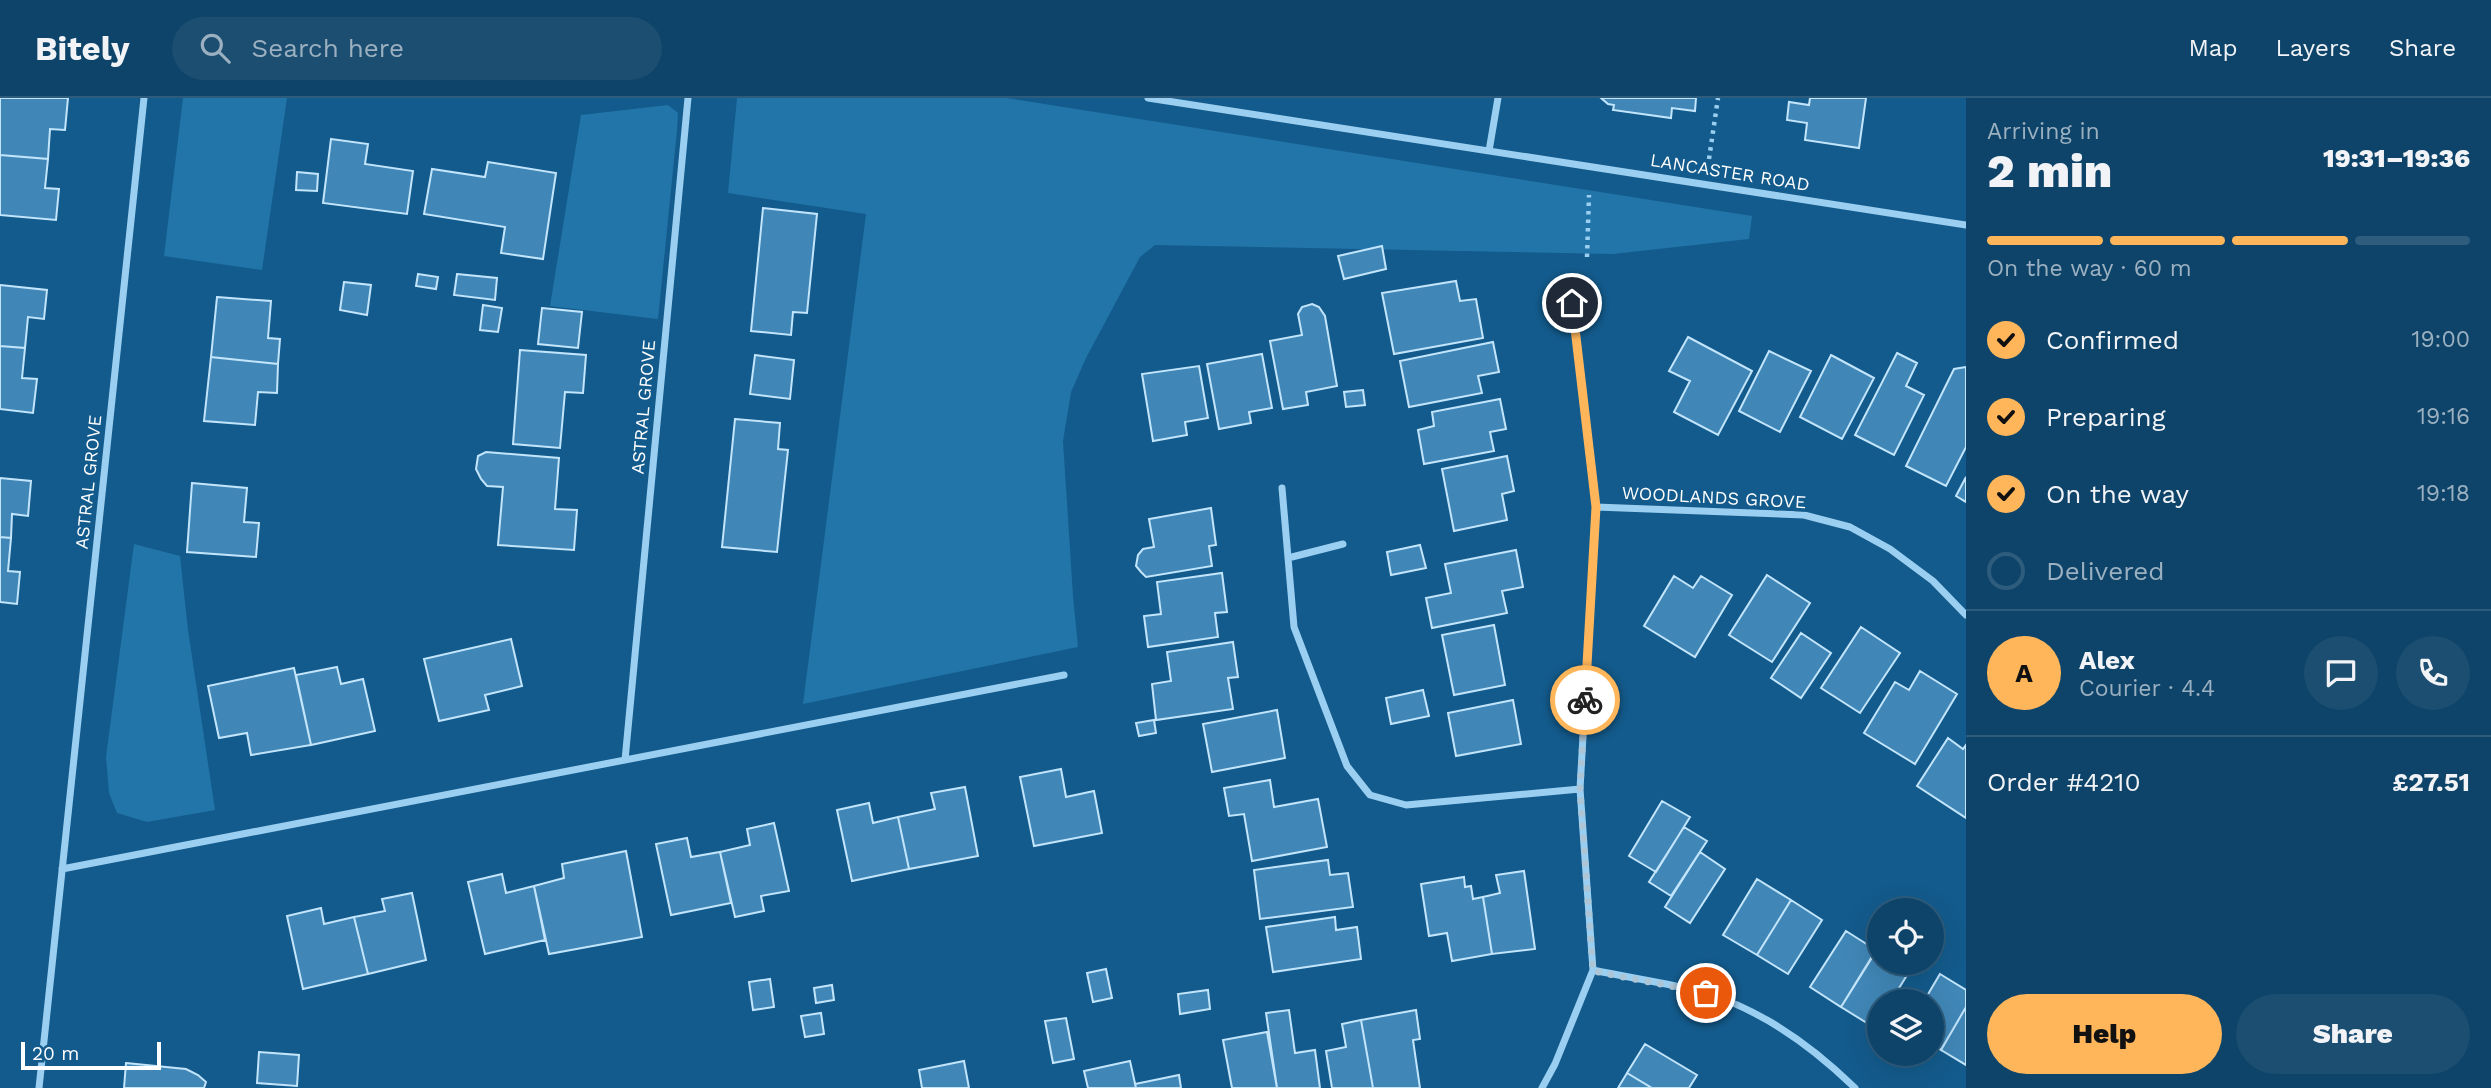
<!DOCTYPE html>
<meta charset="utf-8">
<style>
:root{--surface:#0e4469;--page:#1c4e71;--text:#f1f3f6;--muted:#9bb0c0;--line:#2e5c7d;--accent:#ffb65b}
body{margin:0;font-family:"Work Sans",sans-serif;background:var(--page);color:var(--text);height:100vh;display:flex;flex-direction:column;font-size:26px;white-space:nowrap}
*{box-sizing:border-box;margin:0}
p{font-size:23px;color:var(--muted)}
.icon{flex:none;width:38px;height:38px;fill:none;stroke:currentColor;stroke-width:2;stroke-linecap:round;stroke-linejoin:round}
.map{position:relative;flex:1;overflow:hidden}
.side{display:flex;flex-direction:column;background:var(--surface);width:525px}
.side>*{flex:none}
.controls{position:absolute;left:1867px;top:800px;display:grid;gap:14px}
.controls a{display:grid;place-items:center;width:77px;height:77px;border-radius:50%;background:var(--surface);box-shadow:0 7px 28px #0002,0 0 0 2px var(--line);font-size:35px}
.scale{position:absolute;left:21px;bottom:18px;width:140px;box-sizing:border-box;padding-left:7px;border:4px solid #fff;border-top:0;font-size:19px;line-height:24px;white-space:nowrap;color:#fff;-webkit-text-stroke:5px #135b8c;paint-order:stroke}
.pin{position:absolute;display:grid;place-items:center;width:60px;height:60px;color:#fff;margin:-30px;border:4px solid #fff;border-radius:50%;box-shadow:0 2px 7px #0007}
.courier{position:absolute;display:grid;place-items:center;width:70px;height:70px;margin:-35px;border:5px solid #ffb65b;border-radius:50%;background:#fff;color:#222;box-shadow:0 2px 9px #0007}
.summary em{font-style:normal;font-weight:800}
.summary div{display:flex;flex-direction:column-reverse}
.summary{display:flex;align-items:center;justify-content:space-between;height:119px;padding:0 21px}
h1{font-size:46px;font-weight:800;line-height:52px}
.bar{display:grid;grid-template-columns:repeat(4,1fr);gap:10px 7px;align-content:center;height:84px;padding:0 21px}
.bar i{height:9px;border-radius:5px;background:var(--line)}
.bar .active{background:var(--accent)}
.bar p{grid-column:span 4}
.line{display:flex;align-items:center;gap:18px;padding:0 21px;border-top:2px solid var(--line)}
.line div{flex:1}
.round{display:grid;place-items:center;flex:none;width:74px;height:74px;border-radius:37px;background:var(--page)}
ol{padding:0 21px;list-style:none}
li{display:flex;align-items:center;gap:21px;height:77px}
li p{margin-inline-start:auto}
li .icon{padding:7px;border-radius:50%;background:var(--accent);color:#111;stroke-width:4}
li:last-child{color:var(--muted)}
li i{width:38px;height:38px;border:4px solid var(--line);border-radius:50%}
.action{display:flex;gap:14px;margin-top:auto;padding:14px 21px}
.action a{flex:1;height:80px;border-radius:42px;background:var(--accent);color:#111;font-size:28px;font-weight:800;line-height:80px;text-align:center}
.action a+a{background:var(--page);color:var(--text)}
header{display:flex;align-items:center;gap:42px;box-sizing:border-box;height:98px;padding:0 35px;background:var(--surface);border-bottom:2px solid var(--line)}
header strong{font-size:33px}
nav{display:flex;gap:38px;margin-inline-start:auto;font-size:24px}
.search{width:490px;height:63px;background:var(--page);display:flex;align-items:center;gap:18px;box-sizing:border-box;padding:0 24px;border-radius:38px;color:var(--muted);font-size:26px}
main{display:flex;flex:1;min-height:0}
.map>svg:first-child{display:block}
.green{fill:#2275a9}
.building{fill:#4087b7;stroke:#c2e5fc;stroke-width:2}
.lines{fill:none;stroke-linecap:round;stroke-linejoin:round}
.path{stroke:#9bcff1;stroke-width:4.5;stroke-dasharray:3.5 5;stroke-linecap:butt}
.street{stroke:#9bcff1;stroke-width:7}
.done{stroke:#acc6d7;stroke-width:7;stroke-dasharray:0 12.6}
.route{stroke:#ffb65b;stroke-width:9}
.labels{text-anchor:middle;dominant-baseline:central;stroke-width:7;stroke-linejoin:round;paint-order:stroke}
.street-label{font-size:18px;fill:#fff;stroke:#135b8c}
</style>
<header>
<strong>Bitely</strong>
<div class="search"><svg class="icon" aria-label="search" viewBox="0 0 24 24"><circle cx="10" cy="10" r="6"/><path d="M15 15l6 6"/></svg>Search here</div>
<nav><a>Map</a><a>Layers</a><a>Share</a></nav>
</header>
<main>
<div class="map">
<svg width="1966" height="990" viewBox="0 0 1966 990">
<rect width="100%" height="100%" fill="#135b8c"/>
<path class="green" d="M183,0H287L262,172L164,158Z
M737,0H1007L1752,118L1749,141L1613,156L1155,147L1140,159L1086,260L1071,294L1063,343L1073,498L1078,549L803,606L866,116L728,95Z
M668,7L678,15L677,32L658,221L550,208L581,17Z
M134,446L180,458L188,532L215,712L147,724L117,715L109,695L106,659Z"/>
<path class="building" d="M0,0H68L65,32L50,31L48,61L0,57Z
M1601,0H1696L1695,13L1672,10L1671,20L1613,12L1614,7L1608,6Z
M1810,0H1866L1859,50L1805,42L1807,25L1787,22L1789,4L1809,7Z
M331,41L368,46L365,66L413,73L407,116L323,105Z
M0,57L48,61L45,90L59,91L56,122L0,117Z
M488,64L556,75L543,161L501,155L505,129L424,116L432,71L485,79Z
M297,74L318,76L317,93L296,92Z
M763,110L817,116L807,215L793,214L791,237L751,233Z
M1382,148L1386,171L1344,181L1338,158Z
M418,176L438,179L436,191L416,188Z
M457,176L497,180L495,202L454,197Z
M1456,183L1460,203L1476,201L1483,240L1394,256L1382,195Z
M344,184L371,187L367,217L340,212Z
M0,187L47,192L44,221L28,219L25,250L0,248Z
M217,199L271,203L268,240L280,241L278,266L211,259Z
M1312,206L1319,209L1325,218L1337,288L1306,294L1308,307L1283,311L1270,243L1302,237L1298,216L1302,209Z
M483,207L502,210L498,234L480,232Z
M542,210L582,214L578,250L538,246Z
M1688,239L1752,273L1718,337L1674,314L1690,283L1669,273Z
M1493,244L1499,274L1478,278L1482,295L1409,309L1400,263Z
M0,248L25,250L22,280L37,281L33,315L0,311Z
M520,252L586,257L583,295L565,294L560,350L513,346Z
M1769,253L1811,273L1780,334L1739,313Z
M1897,255L1917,265L1906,288L1924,297L1894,357L1855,337Z
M1262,256L1272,310L1249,314L1251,325L1219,331L1207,266Z
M755,257L794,262L790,301L750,296Z
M1831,257L1874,280L1842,341L1800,319Z
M211,259L278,266L277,295L258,294L255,327L204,323Z
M1199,268L1208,320L1185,324L1187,337L1153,343L1142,276Z
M1966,269V349L1946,388L1906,368L1954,271Z
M1363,292L1365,307L1346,309L1344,294Z
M1500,301L1506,331L1490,334L1494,353L1424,366L1418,332L1434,328L1432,314Z
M735,321L780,325L778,351L788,352L777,454L722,449Z
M486,354L559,360L555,411L577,412L574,452L498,447L503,389L487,388L481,381L476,371L478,358Z
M1507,358L1514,393L1502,396L1507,422L1454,433L1442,371Z
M1966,379V404L1956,398Z
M0,380L31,383L28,418L12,416L11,440L0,439Z
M192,385L247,390L244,424L259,425L256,459L187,454Z
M1211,410L1216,447L1209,448L1212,468L1146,479L1141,474L1136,468L1138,457L1143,451L1154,449L1149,421Z
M0,439L11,440L8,473L20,474L17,506L0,504Z
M1420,447L1426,470L1391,477L1387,454Z
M1516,452L1523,489L1502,493L1507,515L1432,530L1426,500L1451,495L1445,466Z
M1222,475L1227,514L1215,515L1218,539L1148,549L1144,518L1161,516L1157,484Z
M1767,477L1810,505L1772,564L1729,537Z
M1674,478L1693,490L1701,478L1732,497L1695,559L1644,528Z
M1494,527L1505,587L1454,597L1442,537Z
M1861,529L1900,555L1860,615L1821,590Z
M1801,535L1831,555L1801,600L1771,580Z
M511,541L522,588L485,597L489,612L439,623L424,561Z
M1233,544L1238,579L1228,580L1233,611L1156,622L1152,586L1171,583L1167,554Z
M337,569L341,586L363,581L375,633L311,647L296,577Z
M294,570L311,647L251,657L247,635L219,640L208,588Z
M1920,573L1957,596L1915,666L1864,635L1895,584L1909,592Z
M1423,592L1429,618L1391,626L1386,600Z
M1513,602L1521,646L1456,658L1448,615Z
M1277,612L1285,660L1212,674L1203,626Z
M1154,622L1156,635L1139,638L1136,625Z
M1948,640L1963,651L1966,647V720L1917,688Z
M1061,671L1066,699L1094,693L1102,735L1034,748L1020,679Z
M1270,682L1274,709L1318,701L1327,749L1252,763L1244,716L1229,718L1224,690Z
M965,689L978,758L909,771L898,719L935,711L931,695Z
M1662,703L1690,719L1656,774L1629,758Z
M869,705L873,725L898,719L909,771L852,783L837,712Z
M774,725L789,793L761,798L764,813L735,819L720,754L750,747L747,731Z
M1684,729L1707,743L1671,798L1649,784Z
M687,740L691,759L720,754L731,805L671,817L656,746Z
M626,753L642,839L549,856L534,788L564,780L562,766Z
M1700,754L1725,771L1690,825L1665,809Z
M1328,762L1330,777L1348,775L1353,809L1260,821L1254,772Z
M1524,773L1535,851L1492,856L1483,799L1500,795L1496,777Z
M502,776L506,795L534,788L545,842L485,856L468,784Z
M1464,779L1465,789L1471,788L1473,801L1483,799L1492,856L1452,863L1447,835L1429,838L1421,786Z
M1757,781L1791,802L1757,857L1723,837Z
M412,795L426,862L368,876L354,819L385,813L382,801Z
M1791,802L1822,822L1788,876L1757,857Z
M321,810L324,826L354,819L368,876L303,891L287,818Z
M1335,819L1336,832L1357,829L1361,861L1273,874L1266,829Z
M1846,833L1876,852L1841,909L1810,889Z
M1880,847V864H1905L1902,869L1909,874L1891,903H1880V923L1875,930L1841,909Z
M1106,871L1112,900L1093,904L1087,875Z
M1940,876L1966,892V909L1941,952L1932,946V903H1924Z
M770,881L774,909L753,912L749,884Z
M832,887L834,902L816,905L814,890Z
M1208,892L1210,911L1180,916L1178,896Z
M1966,909V967L1941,952Z
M1289,912L1295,955L1315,952L1320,990H1277L1266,915Z
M1416,912L1420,941L1413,942L1420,990H1373L1361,922Z
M821,915L824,936L805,939L801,918Z
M1066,920L1074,961L1053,965L1045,923Z
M1361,922L1373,990H1332L1326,953L1346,949L1342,926Z
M1267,934L1277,990H1232L1223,942Z
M1645,946L1697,977L1689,990H1652L1627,975Z
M259,954L299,957L297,988L257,985Z
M964,963L969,990H922L919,972Z
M1130,963L1136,990H1088L1084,973Z
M126,965L186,971L198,977L206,984L204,990H124Z
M1627,975L1652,990H1618Z
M1179,977L1181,990H1136L1135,986Z"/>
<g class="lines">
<path class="path" d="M1709,61L1718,0
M1587,159L1589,97"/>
<path class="street" d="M1148,0L1966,127
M1489,53L1498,0
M1282,390L1294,529L1347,668L1370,697L1406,707L1580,691
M1596,409L1804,417L1850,429L1890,451L1933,483L1966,517
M1288,460L1343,446
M625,662L688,0
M62,771L1064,577
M1593,872C1630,880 1669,885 1705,895C1762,912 1813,949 1855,990
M39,990L144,0
M1542,990L1555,966L1593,872L1580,691L1596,409L1569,180"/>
</g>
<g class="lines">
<path class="done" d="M1585,602L1580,691L1593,873L1706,895"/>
<path class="route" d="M1572,205L1596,409L1585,602"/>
</g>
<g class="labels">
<g class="street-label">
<text transform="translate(1730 74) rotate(9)">LANCASTER ROAD</text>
<text transform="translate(643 309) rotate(-85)">ASTRAL GROVE</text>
<text transform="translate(88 384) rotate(-84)">ASTRAL GROVE</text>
<text transform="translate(1714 399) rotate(3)">WOODLANDS GROVE</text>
</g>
</g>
</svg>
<div class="controls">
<a><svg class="icon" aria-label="locate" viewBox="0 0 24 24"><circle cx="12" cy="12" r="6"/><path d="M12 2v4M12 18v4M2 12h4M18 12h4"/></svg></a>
<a><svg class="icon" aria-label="layers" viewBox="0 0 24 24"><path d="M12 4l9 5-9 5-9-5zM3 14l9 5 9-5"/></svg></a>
</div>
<div class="scale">20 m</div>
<div class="pin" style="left:1706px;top:895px;background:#ea580c"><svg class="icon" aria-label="bag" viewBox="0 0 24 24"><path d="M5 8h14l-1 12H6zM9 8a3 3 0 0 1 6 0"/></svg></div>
<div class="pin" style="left:1572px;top:205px;background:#1f2937"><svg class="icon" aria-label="home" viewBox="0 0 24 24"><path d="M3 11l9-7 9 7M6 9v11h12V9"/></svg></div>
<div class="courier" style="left:1585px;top:602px"><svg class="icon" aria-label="bike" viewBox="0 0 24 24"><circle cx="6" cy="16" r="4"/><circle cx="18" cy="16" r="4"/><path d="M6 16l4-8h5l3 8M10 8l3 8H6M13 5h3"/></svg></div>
</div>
<section class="side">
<div class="summary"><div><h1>2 min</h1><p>Arriving in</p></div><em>19:31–19:36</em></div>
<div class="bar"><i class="active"></i><i class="active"></i><i class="active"></i><i></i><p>On the way · 60 m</p></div>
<ol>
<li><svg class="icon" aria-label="check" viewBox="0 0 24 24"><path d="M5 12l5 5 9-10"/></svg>Confirmed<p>19:00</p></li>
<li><svg class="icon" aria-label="check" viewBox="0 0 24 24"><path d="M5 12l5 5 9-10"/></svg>Preparing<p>19:16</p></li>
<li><svg class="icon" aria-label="check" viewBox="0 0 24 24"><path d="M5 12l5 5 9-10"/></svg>On the way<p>19:18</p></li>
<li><i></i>Delivered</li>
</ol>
<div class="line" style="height:126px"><b class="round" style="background:var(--accent);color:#111">A</b><div><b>Alex</b><p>Courier · 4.4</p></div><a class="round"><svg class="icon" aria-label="chat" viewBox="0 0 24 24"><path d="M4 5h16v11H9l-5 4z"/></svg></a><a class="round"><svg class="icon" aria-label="phone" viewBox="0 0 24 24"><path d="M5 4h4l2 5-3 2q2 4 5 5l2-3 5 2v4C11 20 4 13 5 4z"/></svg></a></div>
<div class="line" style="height:91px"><div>Order #4210</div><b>£27.51</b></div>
<div class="action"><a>Help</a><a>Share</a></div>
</section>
</main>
